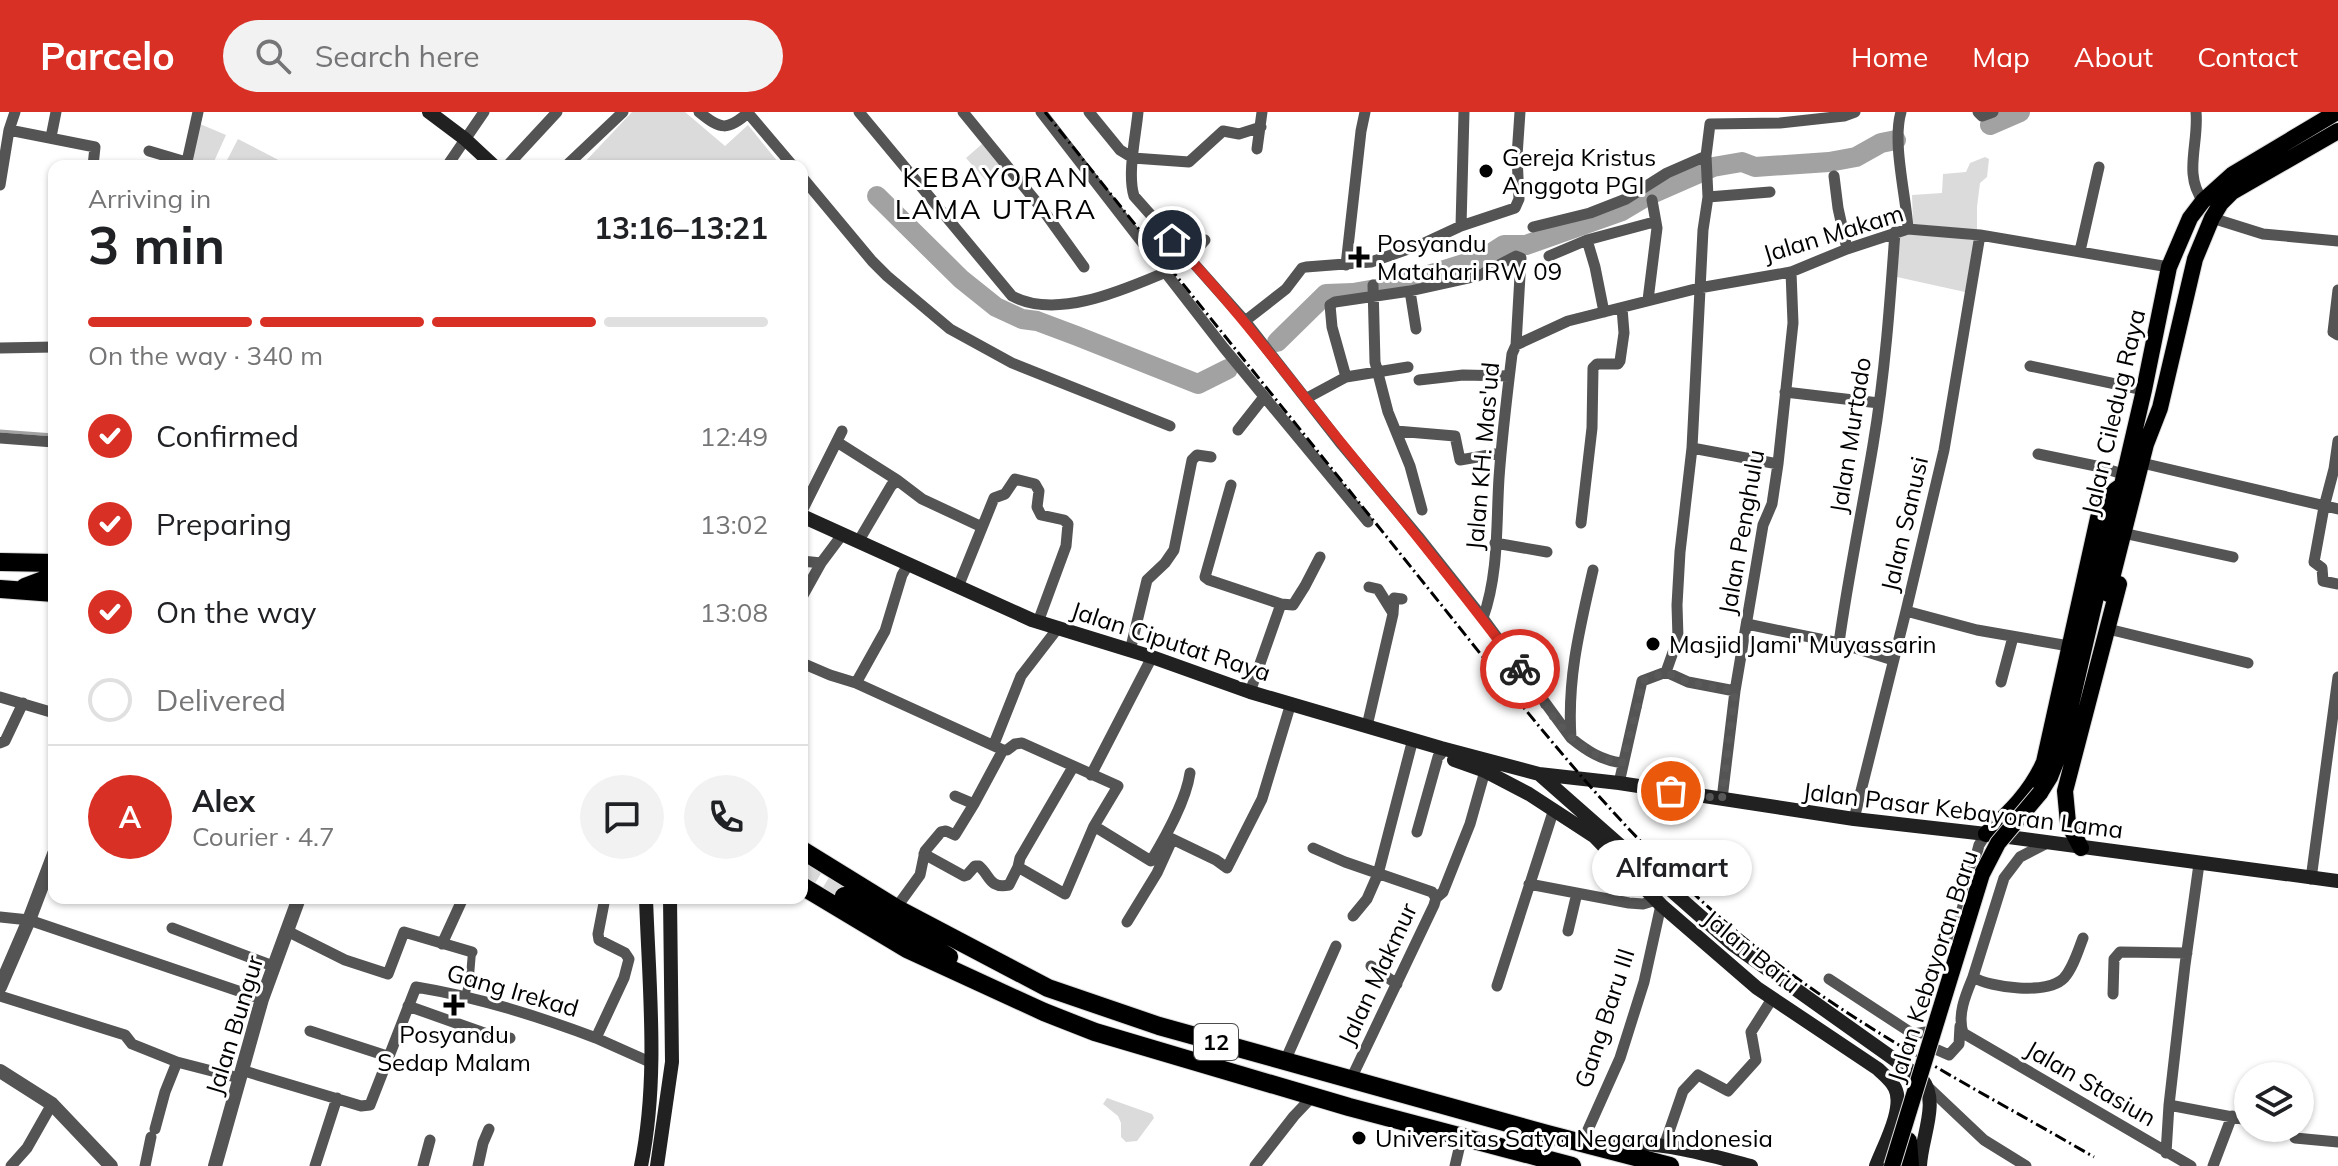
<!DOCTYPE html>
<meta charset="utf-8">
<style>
:root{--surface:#fff;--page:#f2f2f2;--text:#202124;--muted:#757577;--line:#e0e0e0;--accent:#d93025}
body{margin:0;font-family:Mulish,sans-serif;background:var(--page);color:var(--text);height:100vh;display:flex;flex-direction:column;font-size:30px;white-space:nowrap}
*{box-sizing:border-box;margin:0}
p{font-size:26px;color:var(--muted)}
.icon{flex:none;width:44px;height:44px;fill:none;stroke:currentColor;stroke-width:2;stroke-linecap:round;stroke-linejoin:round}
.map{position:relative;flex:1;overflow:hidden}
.drawer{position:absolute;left:48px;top:48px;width:760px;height:744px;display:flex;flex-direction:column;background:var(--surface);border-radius:16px;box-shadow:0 2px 6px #0004}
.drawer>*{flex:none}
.buttons{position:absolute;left:2234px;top:950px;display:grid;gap:16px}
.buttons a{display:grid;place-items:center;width:80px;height:80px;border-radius:50%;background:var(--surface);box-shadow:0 2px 6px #0004;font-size:40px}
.pin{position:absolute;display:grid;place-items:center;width:68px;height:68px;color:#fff;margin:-34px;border:4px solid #fff;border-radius:50%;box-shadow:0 2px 8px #0007}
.courier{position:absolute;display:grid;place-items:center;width:80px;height:80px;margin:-40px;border:6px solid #d93025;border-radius:50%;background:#fff;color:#222;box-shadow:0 2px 10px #0007}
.bubble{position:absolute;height:56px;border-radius:28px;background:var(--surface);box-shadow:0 2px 6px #0004;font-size:26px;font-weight:700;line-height:56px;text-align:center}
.head em{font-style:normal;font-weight:700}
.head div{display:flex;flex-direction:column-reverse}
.head{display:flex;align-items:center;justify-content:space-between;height:136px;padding:0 40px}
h1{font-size:52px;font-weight:700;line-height:60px}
.bar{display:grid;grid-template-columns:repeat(4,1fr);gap:12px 8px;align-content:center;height:96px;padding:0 40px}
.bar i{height:10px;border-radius:6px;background:var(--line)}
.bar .active{background:var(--accent)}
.bar p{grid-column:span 4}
.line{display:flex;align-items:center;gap:20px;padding:0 40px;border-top:2px solid var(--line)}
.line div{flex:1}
.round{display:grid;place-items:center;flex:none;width:84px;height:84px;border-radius:42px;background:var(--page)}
ol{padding:0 40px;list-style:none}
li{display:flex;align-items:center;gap:24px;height:88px}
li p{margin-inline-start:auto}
li .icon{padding:8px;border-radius:50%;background:var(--accent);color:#fff;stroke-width:4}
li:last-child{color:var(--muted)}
li i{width:44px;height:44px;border:4px solid var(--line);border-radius:50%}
header{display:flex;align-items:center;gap:48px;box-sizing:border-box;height:112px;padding:0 40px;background:var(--accent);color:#fff}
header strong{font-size:38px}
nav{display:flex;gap:44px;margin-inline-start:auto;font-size:28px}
.search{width:560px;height:72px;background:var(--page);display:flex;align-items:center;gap:20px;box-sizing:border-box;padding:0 28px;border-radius:44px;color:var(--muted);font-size:30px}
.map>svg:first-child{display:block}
.green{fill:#dbdbdb}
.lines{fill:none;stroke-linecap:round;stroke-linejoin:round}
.stream{stroke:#a2a2a2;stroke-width:3}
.river{stroke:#a2a2a2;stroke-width:20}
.trunk-tunnel{stroke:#d9d9d9;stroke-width:18;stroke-dasharray:18 9;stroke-linecap:butt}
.primary-casing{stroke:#dbdbdb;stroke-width:18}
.trunk-casing{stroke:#dbdbdb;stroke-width:20}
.pedestrian{stroke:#545454;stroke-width:8}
.minor{stroke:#545454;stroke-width:11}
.tertiary{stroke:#545454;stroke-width:14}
.secondary{stroke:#212121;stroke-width:14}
.primary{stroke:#000;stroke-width:16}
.trunk{stroke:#000;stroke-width:18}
.rail{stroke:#000;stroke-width:3;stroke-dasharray:12 4 2 4;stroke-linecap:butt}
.primary-bridge-casing{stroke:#dbdbdb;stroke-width:18;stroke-linecap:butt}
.primary-bridge{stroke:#000;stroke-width:16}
.done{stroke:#595959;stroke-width:8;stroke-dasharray:0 14.4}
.route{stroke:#d93025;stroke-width:10}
.poi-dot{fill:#000;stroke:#fff;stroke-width:3}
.labels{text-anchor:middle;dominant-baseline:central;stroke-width:6;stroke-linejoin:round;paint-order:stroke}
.shield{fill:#fff;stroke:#4c4c4c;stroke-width:2}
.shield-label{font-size:22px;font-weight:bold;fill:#000}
.poi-label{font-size:24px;fill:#000;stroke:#fff;text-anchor:start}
.street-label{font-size:24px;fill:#000;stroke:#fff}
.quarter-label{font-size:28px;letter-spacing:2px;fill:#000;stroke:#fff}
</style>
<header>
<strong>Parcelo</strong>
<div class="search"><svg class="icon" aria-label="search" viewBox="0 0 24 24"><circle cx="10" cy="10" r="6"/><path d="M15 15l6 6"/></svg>Search here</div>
<nav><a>Home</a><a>Map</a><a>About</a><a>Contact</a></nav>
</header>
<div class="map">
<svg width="2338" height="1054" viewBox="0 0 2338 1054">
<rect width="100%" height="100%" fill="#fff"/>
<path class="green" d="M632,0H685L725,34L748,13L778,50L775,54H581Z
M200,12L226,23L212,54H190Z
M238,27L290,54H224Z
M982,32L1005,58L989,72L966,46Z
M1985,45L1989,47L1987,65L1980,71L1977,95V118L1913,112L1912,83L1942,81L1943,62L1966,60L1970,51Z
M1912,121L1975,128L1965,180L1897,165L1900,125Z
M1107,986L1152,1002L1154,1006L1137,1029L1126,1030L1121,1025V1011L1118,1004L1103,992Z"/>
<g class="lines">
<path class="stream" d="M0,319L54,323"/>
<path class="river" d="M1990,13L2020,0
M877,84L961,167L996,195L1022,207L1037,209L1077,224L1198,272L1228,257
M1277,230L1326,182L1353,181L1393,174L1470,150L1490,142L1504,133H1526L1622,99L1649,83L1713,55L1742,50L1755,55L1829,50L1856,45L1881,31L1896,28"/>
<path class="trunk-tunnel" d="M802,758L844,784"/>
<g class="primary-casing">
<path id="primary" d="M2108,482L2146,332L2160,296L2195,147L2212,106L2221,91L2232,80L2338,19
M2040,681L2050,665L2060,640L2144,278L2169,155L2190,106L2203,89L2233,62L2337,0
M1986,722C2010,700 2031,680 2044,650L2098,406C2103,391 2108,382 2121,374
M2081,736L2068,711L2065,679L2119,472"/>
</g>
<g class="trunk-casing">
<path id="trunk" d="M0,450L54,451
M25,475L54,464
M0,477L54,481
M802,738L896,796L1048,876L1159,914L1547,1022L1670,1054
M802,774L907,837L1044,900L1095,920L1349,995L1572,1054
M844,784L884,805L949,845
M1908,1029L1910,1054"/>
</g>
<path class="pedestrian" d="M465,885L470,864L472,840"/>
<path class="minor" d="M699,0C721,18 727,19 749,0
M859,0L1012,184C1057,208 1123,178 1166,160
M963,0L1043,98L1084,155
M1041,0L1224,236L1368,410
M1089,0L1120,38L1133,46L1189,50L1223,19L1239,22L1261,15
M1138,0C1136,23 1127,62 1134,84L1245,209L1342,333L1418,424L1483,506L1571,626C1587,639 1601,648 1622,651
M1901,0C1892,31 1906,83 1908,117
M1978,0L1982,4L1993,0
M2196,0C2199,32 2183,62 2203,89
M748,1L793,54
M9,18L95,35L93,54
M51,25L56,0
M1257,37L1262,0
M149,39L186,50
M186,54L198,0
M447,54L484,0
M507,54L557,0
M566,54L623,0
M1834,64L1838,96L1847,137
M802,65L872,149L887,164L950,217L1012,251L1170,314
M0,73L9,18L15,0
M1708,85L1770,80
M2212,106L2263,122L2338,129
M1461,114L1464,0
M1533,115L1590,101L1626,87L1667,61L1706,44
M1587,128L1595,155L1604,200
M2080,139L2099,55
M1549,144L1587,128L1654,110
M1189,146L1205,128
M1346,153L1361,19L1365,0
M1373,173L1375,250L1388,300L1410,354L1422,398
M2338,178L2333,220L2338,223
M1410,179L1416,217
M1648,188L1657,116L1652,88
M1245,209L1286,177L1302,156L1306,155L1371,150L1420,133L1461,114L1515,96L1519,87L1517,44L1520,0
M1516,233L1568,209L1699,176L1791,160L1847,137L1908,117L1980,123L2169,155
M0,236L54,235
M2030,254L2144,278
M1346,265L1332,215L1330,193L1335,190L1410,179L1478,164L1516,144L1521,146L1516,233L1512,242C1507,283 1502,324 1499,366C1496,413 1499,461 1483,506
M1419,268L1463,263L1509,264
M1785,280L1879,291
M1307,286L1346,265L1408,255
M1238,318L1264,285
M1396,319L1455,324L1460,348L1501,341
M0,326L54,330
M2338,329L2334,357L2324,395L2314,450L2322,456L2323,469L2338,472
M837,330L897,368
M1692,336L1778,352
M2038,342L2096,354L2123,362
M2142,351L2338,397
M1231,373L1205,465L1209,468L1281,492
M802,399L842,319
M1581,411L1592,316L1593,256L1597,252H1618L1620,249L1624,221L1622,196
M2132,423L2233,445
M858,430L891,374L897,368L922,387L982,415
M1495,431L1547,440
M802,449L821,451
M958,475L994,386L1005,382L1015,367L1035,372L1039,379L1037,395L1041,403L1064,408L1068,412L1066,434L1038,510
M1369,475L1378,477L1393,501
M802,485L821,451L842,423
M1906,499L1977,518L2069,534
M1747,512L1839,531L1893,548
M2108,517L2248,551
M1839,531C1848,465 1862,399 1873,333C1885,262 1890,191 1895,120
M1130,539L1147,468L1165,451L1174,438L1192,348L1197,343L1211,345
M802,551L830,563L856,571L1003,638
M1666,560L1678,526L1677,493L1680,440L1692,336L1703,118L1708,85L1706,44L1710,12L1780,11L1844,4L1855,0
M2001,570L2013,525
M856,571L885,519L902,463L908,453
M1250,580L1281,492L1293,493L1305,474L1320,445
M0,585L54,601
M1367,614L1393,502L1394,486L1402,487
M1571,626C1567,566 1580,515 1593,458
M0,631L5,629L23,591
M994,632L1021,564L1058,516
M1003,638H1007L1015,632L1022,631L1118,674L1094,714L1151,749C1166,724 1186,689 1190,661
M1073,655L1020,746L1018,755L1065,782L1094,714
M1091,663L1152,545
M1619,671L1642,569L1666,560L1688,570L1735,579
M955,684L974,692L1003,638
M1722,687L1735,579L1763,413L1772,392L1778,352L1793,211L1791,160
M1854,707L1906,499L1944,338L1980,123
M1417,720L1438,645L1441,642
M1166,724L1216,748L1227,756L1262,687L1291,591
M1313,736L1345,750L1432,780L1436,786L1434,793L1351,967
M924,742L964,764L967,763L975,754H979C990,763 989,777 1009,773L1018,755
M2311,767L2338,565
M1529,772L1629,791L1643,792L1656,788
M603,786L604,791L598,822L599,828L625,841L629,847L624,866L596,926L652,951
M1436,786L1443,780L1470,712L1485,659
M896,796L920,763L925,739L941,720L946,719L955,723L974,692
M1353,804L1367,787L1378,762L1413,627
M0,805L29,808L262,887
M1127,810L1157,761L1172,728
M172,816L273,854
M287,819L345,848L388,862L404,820L472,840
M1568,819L1577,781
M2083,826C2078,839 2073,856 2064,866C2048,883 1990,876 1973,865C1966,882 1957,902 1963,921L2191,1054
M1954,828L1979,733L1986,722
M442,832L463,786
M1371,854L1397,872
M1973,865L2004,766L2020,745L2047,731
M1829,867L1913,922L1926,920
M1497,874L1554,697
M2113,882L2114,847L2120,840L2187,841
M0,884L125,923L132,932L177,950L239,966
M408,894L504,928L510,926
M310,919L387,944
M1929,928L1933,936L1949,943L1959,932L1960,914
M1285,949L1336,834
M241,958L361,994L370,993L416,875C478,885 538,904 596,926
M1928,975L1984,1028L2026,1054
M2169,993L2248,1008
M155,1017L165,980L177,950
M2295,1026L2338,1030
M1582,1031L1620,946L1644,870L1661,793
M1664,1034L1683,979L1698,963L1728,979L1756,948L1751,920L1772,887
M2166,1041L2169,993L2185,853L2199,752
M11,1054L27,1036L52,992
M145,1054L151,1025
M315,1054L337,986
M423,1054L430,1028
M478,1054L483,1031L489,1017
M1255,1054L1294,1004L1313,984
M1455,1054L1462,1024
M2213,1054L2232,1004"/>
<path class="tertiary" d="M0,875L29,808L54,742
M0,959L52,992L111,1054
M215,1054L262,887L299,786"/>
<path class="secondary" d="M429,0L465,27L494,54
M802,404L1032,508L1152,545L1250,580L1441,636L1539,662L1619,671L1854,707L1986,722L2338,769
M1454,648L1485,659L1529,682L1595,725L1661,793L1757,876L1878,957C1884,963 1891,968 1895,976C1905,996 1883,1035 1876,1054
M1539,662L1732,832L1922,967C1940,990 1921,1026 1920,1054
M1603,1033C1652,1026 1705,1042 1751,1054
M641,1054C659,966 649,875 646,786
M657,1054L672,950L670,786"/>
<use href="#primary" class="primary"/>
<use href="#trunk" class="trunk"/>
<path class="rail" d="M1045,0C1172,159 1300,317 1427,475C1530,603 1631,738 1762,840C1864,920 1982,980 2094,1045"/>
<g class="primary-bridge-casing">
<path id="primary-bridge" d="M1892,1054L1982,762L1998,731L2040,681"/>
</g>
<use href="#primary-bridge" class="primary-bridge"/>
</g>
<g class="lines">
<path class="done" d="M1520,557C1547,595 1571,643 1622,651L1638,593L1642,569L1666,560L1688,570L1735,579L1722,687L1671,679"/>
<path class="route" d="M1172,128C1234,193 1287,264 1343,333C1403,407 1463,480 1520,557"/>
</g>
<g class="poi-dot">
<circle cx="1486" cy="59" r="8"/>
<path d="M1355 133h8v8h8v8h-8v8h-8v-8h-8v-8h8z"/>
<circle cx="1653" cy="532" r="8"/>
<path d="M450 881h8v8h8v8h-8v8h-8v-8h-8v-8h8z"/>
<circle cx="1359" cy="1026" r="8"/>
</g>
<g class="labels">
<rect class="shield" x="1194" y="912" width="44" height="36" rx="6"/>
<g class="shield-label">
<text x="1216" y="930">12</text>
</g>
<g class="poi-label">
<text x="1502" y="45">Gereja Kristus<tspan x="1502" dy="28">Anggota PGI</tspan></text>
<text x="1377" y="131">Posyandu<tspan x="1377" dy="28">Matahari RW 09</tspan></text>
<text x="1669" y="532">Masjid Jami' Muyassarin</text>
<text x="454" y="922" text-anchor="middle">Posyandu<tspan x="454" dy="28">Sedap Malam</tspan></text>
<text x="1375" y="1026">Universitas Satya Negara Indonesia</text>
</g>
<g class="street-label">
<text transform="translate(1833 121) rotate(-17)">Jalan Makam</text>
<text transform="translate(2113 300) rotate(-77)">Jalan Ciledug Raya</text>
<text transform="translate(1850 323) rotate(-81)">Jalan Murtado</text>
<text transform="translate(1482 344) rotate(-85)">Jalan KH. Mas'ud</text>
<text transform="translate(1904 412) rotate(-77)">Jalan Sanusi</text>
<text transform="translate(1741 420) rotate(-80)">Jalan Penghulu</text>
<text transform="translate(1171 529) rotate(18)">Jalan Ciputat Raya</text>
<text transform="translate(1963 698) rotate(7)">Jalan Pasar Kebayoran Lama</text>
<text transform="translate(1752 839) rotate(39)">Jalan Baru</text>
<text transform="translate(1932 854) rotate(-72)">Jalan Kebayoran Baru</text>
<text transform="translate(1377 862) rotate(-65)">Jalan Makmur</text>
<text transform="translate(513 878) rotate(16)">Gang Irekad</text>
<text transform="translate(1604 906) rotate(-72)">Gang Baru III</text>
<text transform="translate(234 913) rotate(-73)">Jalan Bungur</text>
<text transform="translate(2091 971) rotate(30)">Jalan Stasiun</text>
</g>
<g class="quarter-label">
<text x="996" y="64">KEBAYORAN<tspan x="996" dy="32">LAMA UTARA</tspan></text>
</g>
</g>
</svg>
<div class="buttons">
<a><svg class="icon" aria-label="layers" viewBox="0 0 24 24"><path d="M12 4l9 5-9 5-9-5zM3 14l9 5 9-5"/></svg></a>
</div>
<div class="pin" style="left:1671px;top:679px;background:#ea580c"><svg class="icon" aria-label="bag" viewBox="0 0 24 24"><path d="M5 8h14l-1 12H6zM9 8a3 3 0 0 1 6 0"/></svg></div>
<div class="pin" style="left:1172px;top:128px;background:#1f2937"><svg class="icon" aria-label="home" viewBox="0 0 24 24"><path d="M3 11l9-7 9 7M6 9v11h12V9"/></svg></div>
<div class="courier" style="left:1520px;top:557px"><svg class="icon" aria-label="bike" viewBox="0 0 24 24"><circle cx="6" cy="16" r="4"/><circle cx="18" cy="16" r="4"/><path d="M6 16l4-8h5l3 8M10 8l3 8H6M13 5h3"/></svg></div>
<div class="bubble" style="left:1592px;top:728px;width:160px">Alfamart</div>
<section class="drawer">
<div class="head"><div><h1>3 min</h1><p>Arriving in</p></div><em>13:16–13:21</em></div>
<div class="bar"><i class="active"></i><i class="active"></i><i class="active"></i><i></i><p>On the way · 340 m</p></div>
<ol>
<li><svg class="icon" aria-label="check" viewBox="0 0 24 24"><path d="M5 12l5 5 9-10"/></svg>Confirmed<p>12:49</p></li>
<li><svg class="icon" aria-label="check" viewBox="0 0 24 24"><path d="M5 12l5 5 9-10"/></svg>Preparing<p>13:02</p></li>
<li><svg class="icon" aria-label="check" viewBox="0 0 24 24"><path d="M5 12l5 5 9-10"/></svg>On the way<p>13:08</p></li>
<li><i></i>Delivered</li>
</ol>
<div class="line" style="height:144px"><b class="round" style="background:var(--accent);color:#fff">A</b><div><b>Alex</b><p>Courier · 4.7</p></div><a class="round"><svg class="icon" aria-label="chat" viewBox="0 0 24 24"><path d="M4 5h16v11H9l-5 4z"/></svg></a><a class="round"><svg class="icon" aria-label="phone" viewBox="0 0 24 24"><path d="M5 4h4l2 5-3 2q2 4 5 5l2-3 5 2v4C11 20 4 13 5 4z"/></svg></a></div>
</section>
</div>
